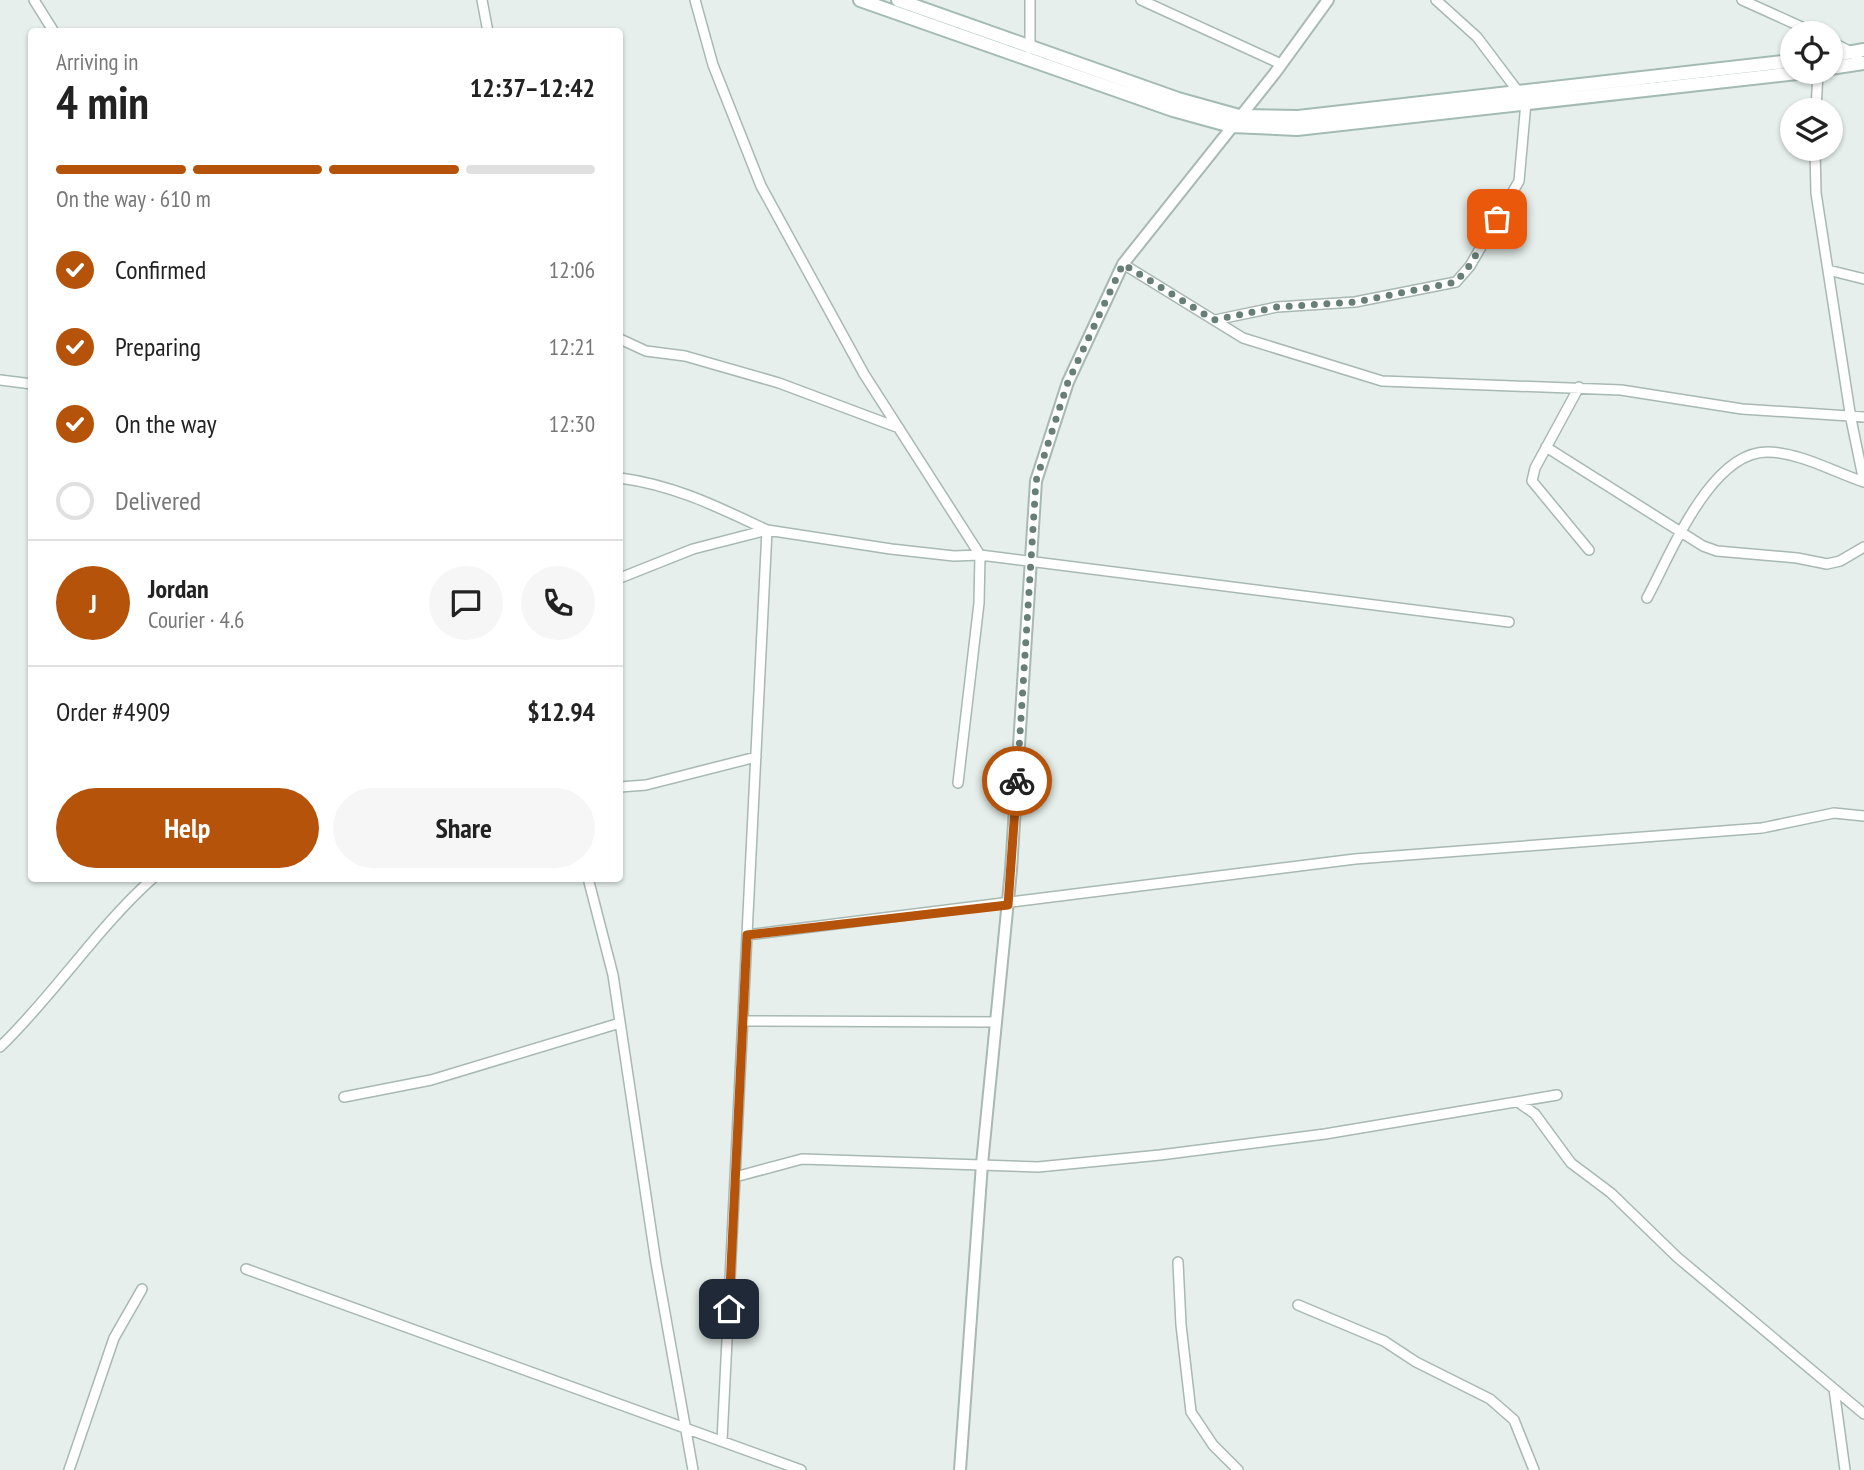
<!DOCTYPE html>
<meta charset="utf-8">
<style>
:root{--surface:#fff;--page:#f6f6f6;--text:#222;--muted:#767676;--line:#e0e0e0;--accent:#b45309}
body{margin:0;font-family:"PT Sans Narrow",sans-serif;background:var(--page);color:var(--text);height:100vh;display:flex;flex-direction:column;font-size:26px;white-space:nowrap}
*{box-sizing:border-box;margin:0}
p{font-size:23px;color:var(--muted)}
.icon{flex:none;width:38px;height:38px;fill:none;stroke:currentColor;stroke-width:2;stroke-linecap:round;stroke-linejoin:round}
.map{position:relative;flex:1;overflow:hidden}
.side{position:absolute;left:28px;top:28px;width:595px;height:854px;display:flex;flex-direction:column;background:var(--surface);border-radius:7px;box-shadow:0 2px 5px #0004}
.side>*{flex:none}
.buttons{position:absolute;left:1780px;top:21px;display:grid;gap:14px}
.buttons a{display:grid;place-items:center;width:63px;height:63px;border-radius:50%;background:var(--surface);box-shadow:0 2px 5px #0004;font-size:35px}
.pin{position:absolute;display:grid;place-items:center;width:60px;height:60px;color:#fff;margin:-30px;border-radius:14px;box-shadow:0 4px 10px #0006}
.courier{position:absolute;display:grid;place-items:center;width:70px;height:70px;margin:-35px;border:5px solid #b45309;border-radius:50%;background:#fff;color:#222;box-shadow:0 2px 9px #0007}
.head em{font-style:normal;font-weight:600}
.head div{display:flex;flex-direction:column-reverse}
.head{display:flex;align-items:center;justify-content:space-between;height:119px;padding:0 28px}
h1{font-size:46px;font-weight:600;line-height:52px}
.bar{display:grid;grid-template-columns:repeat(4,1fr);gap:10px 7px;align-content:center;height:84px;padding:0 28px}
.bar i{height:9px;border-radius:5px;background:var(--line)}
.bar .current{background:var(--accent)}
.bar p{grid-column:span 4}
.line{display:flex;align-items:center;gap:18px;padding:0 28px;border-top:2px solid var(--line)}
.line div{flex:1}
.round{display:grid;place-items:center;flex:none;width:74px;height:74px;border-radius:37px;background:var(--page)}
ol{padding:0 28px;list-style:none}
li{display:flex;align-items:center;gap:21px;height:77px}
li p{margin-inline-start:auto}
li .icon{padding:7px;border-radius:50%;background:var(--accent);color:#fff;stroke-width:4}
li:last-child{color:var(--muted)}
li i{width:38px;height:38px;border:4px solid var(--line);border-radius:50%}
.primary-button{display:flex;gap:14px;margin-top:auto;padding:14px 28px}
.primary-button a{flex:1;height:80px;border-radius:42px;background:var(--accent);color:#fff;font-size:28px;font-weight:600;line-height:80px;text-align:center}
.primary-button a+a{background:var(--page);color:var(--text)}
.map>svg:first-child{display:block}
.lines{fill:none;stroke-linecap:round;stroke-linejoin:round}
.minor-casing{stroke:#a8b8b2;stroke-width:12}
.tertiary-casing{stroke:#a8b8b2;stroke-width:14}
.secondary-casing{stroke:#a4bbb3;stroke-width:16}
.minor{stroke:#fff;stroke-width:9}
.tertiary{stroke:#fff;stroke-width:10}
.secondary{stroke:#fff;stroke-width:12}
.done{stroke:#687f78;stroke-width:7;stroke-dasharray:0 12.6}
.route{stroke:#b45309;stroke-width:9}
</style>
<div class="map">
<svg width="1864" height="1470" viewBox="0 0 1864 1470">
<rect width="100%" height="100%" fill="#e6efeb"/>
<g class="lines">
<g class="minor-casing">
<path id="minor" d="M34,0L54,32
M482,0L488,32
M695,0L713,65L761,186L864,374L980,555L979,603L958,783
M1141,0L1281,64
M1742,0L1815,33
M1830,41L1851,52L1862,63
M1030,49V0
M1816,110L1818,72
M1815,149L1816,193L1851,419L1864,482
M1123,264L1243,338L1382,381L1621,390L1742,409L1864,417
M1828,270L1864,279
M1215,320L1277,307L1355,302L1456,282L1470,266L1519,181L1526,102L1477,37L1436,0
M620,339L646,351L685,356L779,383L899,428
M0,380L32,384
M1579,387L1535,468L1532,481L1589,550
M1546,447L1703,546L1717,551L1797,558L1827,564L1840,561L1864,547
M620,478C674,485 718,507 767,530L722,1441
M620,578L693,549L767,530L891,549L954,556L980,555L1509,622
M1647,598C1670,556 1710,452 1767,452C1799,452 1834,472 1864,482
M620,787L646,785L756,757
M588,878L613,975L656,1263L693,1470
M747,935L1355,859L1762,828L1834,813L1864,816
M743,1021L996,1022
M0,1047C55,994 96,929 153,878
M344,1097L431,1080L620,1023
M1518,1102L1535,1114L1571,1163L1611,1193L1677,1257L1864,1414
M735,1177L802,1159L1038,1167L1160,1155L1325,1134L1557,1095
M1178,1262L1181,1325L1191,1412L1213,1445L1238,1470
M246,1269L801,1470
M1298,1305L1384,1341L1416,1362L1490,1399L1514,1420L1534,1470
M1834,1389L1845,1470
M69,1470L114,1338L142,1289"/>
</g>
<g class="tertiary-casing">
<path id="tertiary" d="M960,1470L982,1164L1011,870L1036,481L1068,382L1123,264L1275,73L1328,0"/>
</g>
<g class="secondary-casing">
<path id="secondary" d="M860,0L1173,110L1231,126L1297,129L1806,72
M898,0L1178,99L1239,116L1298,117L1792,61
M1830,56L1864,50
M1830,68L1864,63"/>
</g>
<use href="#minor" class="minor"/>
<use href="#tertiary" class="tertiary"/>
<use href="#secondary" class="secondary"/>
</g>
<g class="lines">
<path class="done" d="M1017,781L1036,481L1068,382L1123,264L1214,320L1277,307L1355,302L1456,282L1470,265L1497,219"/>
<path class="route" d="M729,1309L747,935L1008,905L1017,781"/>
</g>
</svg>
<div class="buttons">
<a><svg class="icon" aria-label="locate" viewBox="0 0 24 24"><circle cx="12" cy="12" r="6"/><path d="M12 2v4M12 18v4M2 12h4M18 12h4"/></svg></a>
<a><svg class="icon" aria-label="layers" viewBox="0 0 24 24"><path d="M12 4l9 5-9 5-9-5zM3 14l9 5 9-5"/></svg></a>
</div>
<div class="pin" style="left:1497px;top:219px;background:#ea580c"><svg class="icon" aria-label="bag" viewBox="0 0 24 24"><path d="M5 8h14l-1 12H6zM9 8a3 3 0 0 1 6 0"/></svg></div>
<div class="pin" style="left:729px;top:1309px;background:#1f2937"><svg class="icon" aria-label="home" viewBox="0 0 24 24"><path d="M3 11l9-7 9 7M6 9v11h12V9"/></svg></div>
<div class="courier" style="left:1017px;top:781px"><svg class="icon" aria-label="bike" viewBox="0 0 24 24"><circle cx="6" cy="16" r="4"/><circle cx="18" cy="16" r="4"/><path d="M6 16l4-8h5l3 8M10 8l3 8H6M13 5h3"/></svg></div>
<section class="side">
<div class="head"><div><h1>4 min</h1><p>Arriving in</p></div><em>12:37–12:42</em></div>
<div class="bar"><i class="current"></i><i class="current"></i><i class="current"></i><i></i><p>On the way · 610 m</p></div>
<ol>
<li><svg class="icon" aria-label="check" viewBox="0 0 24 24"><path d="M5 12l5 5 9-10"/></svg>Confirmed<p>12:06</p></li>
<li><svg class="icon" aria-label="check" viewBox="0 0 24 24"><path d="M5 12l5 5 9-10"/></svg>Preparing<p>12:21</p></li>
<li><svg class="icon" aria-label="check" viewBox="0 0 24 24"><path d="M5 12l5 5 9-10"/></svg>On the way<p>12:30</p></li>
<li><i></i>Delivered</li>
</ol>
<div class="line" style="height:126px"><b class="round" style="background:var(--accent);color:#fff">J</b><div><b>Jordan</b><p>Courier · 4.6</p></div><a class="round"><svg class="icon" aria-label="chat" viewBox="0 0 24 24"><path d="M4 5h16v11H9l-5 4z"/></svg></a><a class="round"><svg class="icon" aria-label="phone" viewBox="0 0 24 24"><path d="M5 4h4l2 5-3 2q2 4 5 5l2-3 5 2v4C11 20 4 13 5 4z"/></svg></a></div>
<div class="line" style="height:91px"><div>Order #4909</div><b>$12.94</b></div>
<div class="primary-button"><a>Help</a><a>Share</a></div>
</section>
</div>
